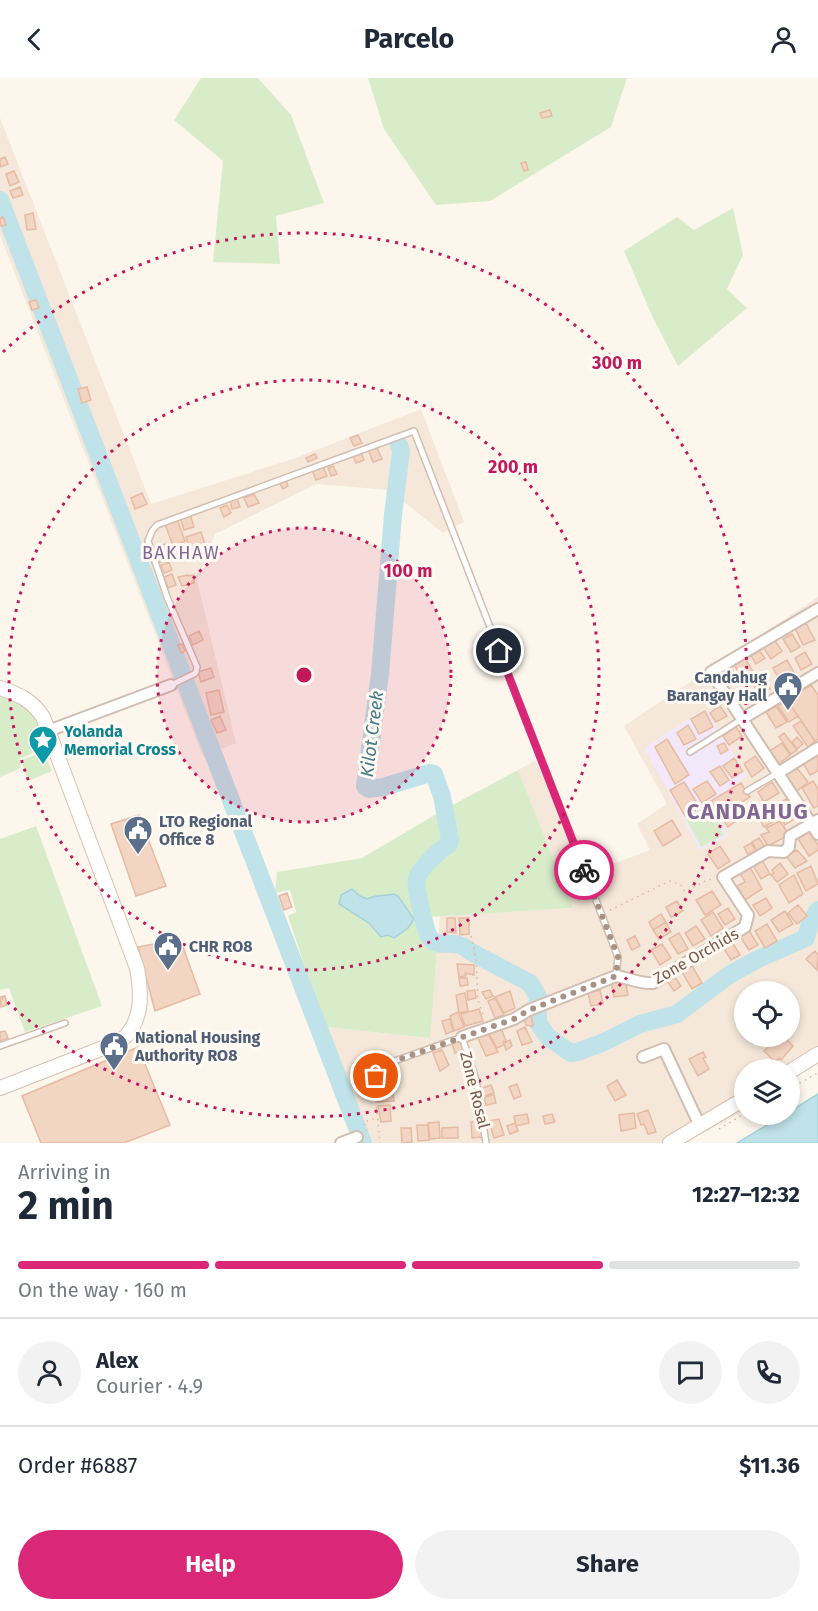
<!DOCTYPE html>
<meta charset="utf-8">
<style>
:root{--surface:#fff;--page:#f2f2f3;--text:#1f2937;--muted:#747a83;--line:#e0e1e3;--accent:#db2777}
body{margin:0;font-family:"Fira Sans",sans-serif;background:var(--page);color:var(--text);height:100vh;display:flex;flex-direction:column;font-size:22px;white-space:nowrap}
*{box-sizing:border-box;margin:0}
p{font-size:20px;color:var(--muted)}
.icon{flex:none;width:33px;height:33px;fill:none;stroke:currentColor;stroke-width:2;stroke-linecap:round;stroke-linejoin:round}
.map{position:relative;height:1065px;overflow:hidden}
.sheet{display:flex;flex-direction:column;background:var(--surface);flex:1}
.sheet>*{flex:none}
.buttons{position:absolute;left:734px;top:903px;display:grid;gap:12px}
.buttons a{display:grid;place-items:center;width:66px;height:66px;border-radius:50%;background:var(--surface);box-shadow:0 3px 9px #0003;font-size:30px}
.pin{position:absolute;display:grid;place-items:center;width:51px;height:51px;color:#fff;margin:-26px;border:3px solid #fff;border-radius:50%;box-shadow:0 2px 6px #0007}
.courier{position:absolute;display:grid;place-items:center;width:60px;height:60px;margin:-30px;border:4px solid #db2777;border-radius:50%;background:#fff;color:#222;box-shadow:0 2px 8px #0007}
.headline em{font-style:normal;font-weight:700}
.headline div{display:flex;flex-direction:column-reverse}
.headline{display:flex;align-items:center;justify-content:space-between;height:102px;padding:0 18px}
h1{font-size:39px;font-weight:700;line-height:45px}
.bar{display:grid;grid-template-columns:repeat(4,1fr);gap:9px 6px;align-content:center;height:72px;padding:0 18px}
.bar i{height:8px;border-radius:4px;background:var(--line)}
.bar .selected{background:var(--accent)}
.bar p{grid-column:span 4}
.line{display:flex;align-items:center;gap:15px;padding:0 18px;border-top:2px solid var(--line)}
.line div{flex:1}
.round{display:grid;place-items:center;flex:none;width:63px;height:63px;border-radius:32px;background:var(--page)}
.button{display:flex;gap:12px;margin-top:auto;padding:12px 18px}
.button a{flex:1;height:69px;border-radius:36px;background:var(--accent);color:#fff;font-size:24px;font-weight:700;line-height:69px;text-align:center}
.button a+a{background:var(--page);color:var(--text)}
header{display:flex;justify-content:space-between;align-items:center;height:78px;padding:0 18px;background:var(--surface);font-size:27px;font-weight:700}
.map>svg:first-child{display:block}
.residential{fill:#f5e8da;fill-rule:evenodd}
.education{fill:#f3e8fa}
.green{fill:#d8ecc9}
.water{fill:#bfe3e8;stroke:#a5d3da;stroke-width:1.5}
.lines{fill:none;stroke-linecap:round;stroke-linejoin:round}
.river{stroke:#bfe3e8;stroke-width:18}
.building{fill:#f3d5c3;stroke:#e6bba3;stroke-width:1.5}
.lane-casing{stroke:#d1beb0;stroke-width:8}
.street-casing{stroke:#d1beb0;stroke-width:14}
.secondary-casing{stroke:#d6c0b0;stroke-width:16}
.path{stroke:#d9b8a5;stroke-width:1.5;stroke-dasharray:1.5 4.5;stroke-linecap:butt}
.lane{stroke:#fff;stroke-width:5}
.street{stroke:#fff;stroke-width:10}
.secondary{stroke:#fff;stroke-width:14}
.done{stroke:#a89285;stroke-width:6;stroke-dasharray:0 10.8}
.route{stroke:#db2777;stroke-width:8}
.ring{fill:none;stroke:#c2185b;stroke-width:3;stroke-dasharray:3 6}
.labels{text-anchor:middle;dominant-baseline:central;stroke-width:6;stroke-linejoin:round;paint-order:stroke}
.service-label{font-size:16px;font-weight:bold;fill:#4e5e75;stroke:#fffaf3;text-anchor:start}
.culture-label{font-size:16px;font-weight:bold;fill:#0d838f;stroke:#fffaf3;text-anchor:start}
.street-label{font-size:16px;fill:#7a5c4d;stroke:#fffaf3}
.neighbourhood-label{font-size:18px;letter-spacing:1.5px;fill:#846695;stroke:#fffaf3}
.water-label{font-size:18px;font-style:italic;fill:#437c86;stroke:#fffaf3}
.district-label{font-size:22px;font-weight:bold;letter-spacing:1.5px;fill:#846695;stroke:#fffaf3}
.centre{fill:#c2185b;stroke:#fffaf3;stroke-width:3}
.ring-label{font-size:18px;text-anchor:middle;font-weight:bold;fill:#c2185b;stroke:#fffaf3;stroke-width:6;stroke-linejoin:round;paint-order:stroke}
</style>
<header><svg class="icon" aria-label="back" viewBox="0 0 24 24"><path d="M15 5l-7 7 7 7"/></svg>Parcelo<svg class="icon" aria-label="person" viewBox="0 0 24 24"><circle cx="12" cy="8" r="4"/><path d="M4 21q1-7 8-7t8 7"/></svg></header>
<div class="map">
<svg width="818" height="1065" viewBox="0 0 818 1065">
<rect width="100%" height="100%" fill="#fdf6ec"/>
<path class="residential" d="M0,40L151,426L296,380L421,331L464,444L443,455L389,412L316,406L215,456L197,502L236,665L203,679L0,157Z
M818,519V984L789,1003V992H744V1032L725,1044L683,1065H370L325,949L429,960L440,838L573,830L518,692L535,683L597,792L650,772L637,746L667,726L624,648ZM744,914H789V958H744Z"/>
<path class="education" d="M705,631L747,698L708,724L728,758L700,772L644,670Z"/>
<path class="green" d="M201,0H258L291,37L324,125L276,138L280,186L213,184L223,83L174,42Z
M368,0H627L611,49L490,123L436,127L384,51Z
M733,130L743,177L727,211L747,230L678,288L653,240L624,173L677,139L694,152Z
M0,619C33,630 37,637 44,670L19,681L21,690L0,699Z
M44,674L52,693L28,703L21,682Z
M518,692L573,830L428,839L424,820L423,798L455,769L456,761L449,729Z
M708,728L724,757L701,769L685,739Z
M438,735L443,761L412,795C407,814 418,850 427,868L437,872L430,960L325,949L288,838L296,834L290,812L275,815L277,794L362,780Z
M36,748L102,928L25,954L9,910L0,912V761Z"/>
<path class="water" d="M352,811L360,818L367,821C376,816 386,818 394,816L398,818L414,841L408,850L394,860L388,857L381,859L369,845L339,826L341,817Z
M818,1016V1065H737L784,1037L789,1036V1034Z"/>
<g class="lines">
<path class="river" d="M0,122L363,1065
M399,367L401,373L393,437L380,596L365,708L369,711L383,709L430,695L434,696L442,718L450,761L449,766C441,771 420,790 417,800C415,811 420,826 422,836C425,845 426,857 432,862C442,871 455,859 471,874L530,905L538,919V925
M538,935V945L548,959L571,975L577,974L602,965L640,946L677,936L729,897L758,881L806,860L810,846L818,832"/>
</g>
<path class="building" d="M550,32L552,38L542,40L540,35Z
M5,79L8,86L0,89V81Z
M526,84L528,92L524,93L521,85Z
M14,93L19,104L10,108L6,96Z
M20,109L23,117L13,120L10,113Z
M33,135L36,151L27,152L25,137Z
M3,139L6,147L1,148L0,141Z
M36,222L39,230L32,232L29,224Z
M87,309L91,322L82,325L78,311Z
M358,357L362,365L354,368L350,360Z
M376,368L382,381L373,384L368,371Z
M361,375L364,382L356,385L353,378Z
M315,376L317,380L308,384L306,380Z
M323,388L327,398L316,402L312,392Z
M333,388L337,396L331,398L328,390Z
M285,401L288,408L283,411L279,404Z
M142,415L147,426L135,431L131,420Z
M254,416L259,425L248,429L244,420Z
M237,421L240,429L232,431L230,423Z
M227,427L231,435L224,439L220,430Z
M190,436L194,449L184,452L180,439Z
M177,441L185,463L173,468L165,446Z
M201,454L206,470L191,475L186,459Z
M165,466L170,481L158,485L153,470Z
M169,484L172,492L164,495L161,487Z
M172,496L176,507L168,510L164,499Z
M188,497V498L193,497L194,505L182,508L178,499Z
M806,545L815,562L803,567L795,550Z
M199,553L203,562L193,567L189,558Z
M792,556L800,569L791,574L783,561Z
M773,560L782,573L771,581L762,568Z
M182,566L185,573L181,575L178,567Z
M758,571L765,580L756,586L750,576Z
M805,574L812,586L801,592L795,580Z
M744,578L753,594L742,600L733,585Z
M787,582L796,598L782,606L773,590Z
M730,587L738,602L726,609L717,594Z
M211,590L214,599L201,604L198,594Z
M761,597L770,611L760,617L751,603Z
M811,607L818,617V661L815,663L787,622Z
M219,612L224,634L211,637L206,615Z
M787,622L798,638L789,644L778,628Z
M720,628L727,638L716,644L710,635Z
M776,628L787,644L776,650L766,634Z
M705,633L713,649L699,656L691,641Z
M220,638L226,652L217,655L211,642Z
M801,643L815,663L808,669L793,648Z
M688,647L696,661L684,667L677,655Z
M736,649L742,658L729,667L723,658Z
M784,655L797,672L791,676L779,659Z
M797,659L803,666L797,671L792,664Z
M667,661L689,697L675,706L655,669Z
M724,665L728,672L721,676L717,668Z
M782,665L790,677L777,687L768,674Z
M815,675L818,680V693L810,697L802,683Z
M755,678L764,690L752,699L744,686Z
M734,680L743,693L732,700L723,688Z
M720,688L729,702L720,708L710,694Z
M797,690L808,704L796,714L785,697Z
M707,703L716,716L702,725L693,711Z
M813,703L818,711V728L814,730L802,710Z
M684,704L700,730L685,738L670,712Z
M772,704L779,715L764,724L758,714Z
M741,705L750,719L720,738L711,723Z
M786,721L797,739L785,747L774,729Z
M769,732L776,742L764,749L758,739Z
M731,734L737,742L728,749L722,740Z
M139,737L166,808L136,818L111,746Z
M672,742L681,757L663,768L654,753Z
M780,743L789,757L768,768L761,757L769,754L766,750Z
M809,754L818,767V772L809,778L798,761Z
M759,760L765,769L757,773L752,764Z
M751,765L756,772L748,777L744,769Z
M720,768L730,783L718,791L708,776Z
M797,772L807,783L795,790L786,778Z
M762,782L770,796L761,801L753,787Z
M780,785L788,796L777,804L771,797L774,795L772,792Z
M811,788L818,806L806,813L797,795Z
M750,789L762,811L745,822L737,808L745,804L740,795Z
M794,797L803,816L789,825L779,807Z
M712,813L721,827L705,837L696,822Z
M287,815L292,829L284,832L279,818Z
M766,820L772,830L760,838L753,827Z
M677,823L683,833L671,839L666,829Z
M798,827L807,838L797,846L788,835Z
M728,830L735,841L725,847L718,836Z
M785,833L793,846L779,854L771,842Z
M713,834L723,850L711,858L701,842Z
M661,836L666,844L653,852L649,844Z
M447,840H455L456,855L447,854Z
M459,840H469V856L460,857Z
M666,844L671,854L659,861L653,852Z
M767,846L777,863L765,870L755,853Z
M696,848L705,861L693,868L685,855Z
M748,851L758,867L749,872L739,857Z
M679,855L688,871L678,876L669,861Z
M635,858L640,868L632,872L627,862Z
M180,861L200,916L155,933L138,869Z
M732,864L740,877L731,882L723,869Z
M662,866L671,880L660,887L651,872Z
M815,873L818,877L817,892L806,881Z
M457,886L474,887V897L465,895L466,898L459,899Z
M692,888L702,905L692,911L682,894Z
M674,898L681,908L674,913L667,903Z
M459,900H467L468,907L460,908Z
M625,901L628,917L614,919L611,904Z
M475,912L476,920L468,922L467,913Z
M490,912L493,918L486,921L482,914Z
M600,912L603,926L591,928L588,915Z
M510,913L515,930L504,935L495,919Z
M465,915L468,933L459,935L456,917Z
M5,918L7,927L1,929L0,919Z
M495,920L504,937L495,940L488,923Z
M479,931L483,943L465,948L461,936Z
M458,934L464,949L454,953L450,938Z
M531,937L533,948L526,947L523,938Z
M450,941L453,953L446,956L442,943Z
M525,949L532,964L522,967L517,953Z
M501,950L506,963L503,964L504,967L497,970L489,956Z
M5,953L8,960L0,963V954Z
M488,956L498,974L486,978L478,960Z
M780,958L785,960L793,968L781,982L779,980L775,984L764,973Z
M510,962L512,968L506,972L504,965Z
M460,963L463,972L455,975L452,965Z
M138,969L170,1047L124,1065H41L22,1018Z
M442,972L449,987L440,993L433,975Z
M703,974L706,979L703,980L709,991L698,998L689,981Z
M617,1002L626,1017L615,1023L607,1008Z
M517,1006L521,1018L514,1021L509,1009Z
M491,1007L494,1015L484,1018L482,1010Z
M392,1010L394,1023L378,1024L379,1012Z
M494,1017L496,1025L486,1027L484,1019Z
M390,1027L391,1043L381,1044L378,1028Z
M648,1032L656,1054L648,1056L644,1046L641,1047L637,1036Z
M634,1035L636,1050L621,1053L619,1037Z
M527,1036L529,1045L516,1048L514,1038Z
M552,1036L555,1044L545,1046L543,1038Z
M499,1041L504,1057L494,1060L489,1043Z
M482,1043L483,1059L472,1060L471,1044Z
M439,1044L440,1060L430,1061L428,1045Z
M515,1045L518,1053L510,1056L507,1048Z
M417,1047H428L429,1062L418,1063Z
M458,1049V1060H442V1050Z
M401,1050H411L412,1064L402,1065Z"/>
<g class="lines">
<g class="lane-casing">
<path id="lane" d="M171,607L194,596L196,594L197,589L167,519L148,463L152,453L157,447L414,353L618,879L616,897
M690,674L742,641
M747,713L778,695
M0,968L65,945
M376,998L389,985L462,959L476,1002L486,1065"/>
</g>
<g class="street-casing">
<path id="street" d="M818,531L711,594L818,756
M742,641L818,595
M48,653L171,607
M778,695L818,670
M462,959L514,941L529,932L616,898C629,900 640,906 653,905L745,849L748,837L723,799L768,773L784,774L789,769L790,758L818,742
M643,979L664,971L700,1048
M341,1065L357,1059"/>
</g>
<g class="secondary-casing">
<path id="secondary" d="M0,610C18,616 32,622 43,639L137,890C142,917 143,944 121,963L0,1010
M789,994L818,976
M670,1065L744,1021"/>
</g>
<path class="path" d="M610,832L670,803L681,807L685,814L707,802L713,801
M471,858L476,880L478,922L484,940
M377,1005L376,1025L380,1065
M789,1011L818,995
M719,1051L744,1036
M366,1053L364,1044L377,1040"/>
<use href="#lane" class="lane"/>
<use href="#street" class="street"/>
<use href="#secondary" class="secondary"/>
</g>
<g class="lines">
<path class="done" d="M376,998L389,985L514,941L529,932L616,898L618,879L584,792"/>
<path class="route" d="M499,573L584,792"/>
</g>
<circle cx="304" cy="597" r="147" fill="#c2185b" fill-opacity=".12"/>
<g class="ring">
<circle cx="304" cy="597" r="147"/>
<circle cx="304" cy="597" r="295"/>
<path d="M3 274A442 442 0 1 1 3 920"/>
</g>
<defs>
<g id="civic-pin" transform="scale(1.5)"><path d="M0 17L-7.5 6A9.5 9.5 0 1 1 7.5 6Z" fill="#5c6f8a" stroke="#fffaf3"/><path d="M-.6-6.5H3V-4.5H.6V-3L4-1V1h2V6H-6V1h2V-1L-.6-3ZM-1.2 2.5V6h2.4V2.5Z" fill="#fff"/></g>
<g id="sight-pin" transform="scale(1.5)"><path d="M0 17L-7.5 6A9.5 9.5 0 1 1 7.5 6Z" fill="#0f9aa8" stroke="#fffaf3"/><path d="M0-6L1.8-2.2L6-1.7L2.9 1.2L3.7 5.4L0 3.3L-3.7 5.4L-2.9 1.2L-6-1.7L-1.8-2.2Z" fill="#fff"/></g>
</defs>
<g fill-rule="evenodd">
<use href="#civic-pin" x="788" y="608"/>
<use href="#sight-pin" x="43" y="662"/>
<use href="#civic-pin" x="138" y="752"/>
<use href="#civic-pin" x="168" y="868"/>
<use href="#civic-pin" x="114" y="968"/>
</g>
<g class="labels">
<g class="service-label">
<text x="767" y="599" text-anchor="end">Candahug<tspan x="767" dy="18">Barangay Hall</tspan></text>
<text x="159" y="743">LTO Regional<tspan x="159" dy="18">Office 8</tspan></text>
<text x="189" y="868">CHR RO8</text>
<text x="135" y="959">National Housing<tspan x="135" dy="18">Authority RO8</tspan></text>
</g>
<g class="culture-label">
<text x="64" y="653">Yolanda<tspan x="64" dy="18">Memorial Cross</tspan></text>
</g>
<g class="street-label">
<text transform="translate(696 878) rotate(-30)">Zone Orchids</text>
<text transform="translate(475 1012) rotate(76)">Zone Rosal</text>
</g>
<g class="neighbourhood-label">
<text x="181" y="475">BAKHAW</text>
</g>
<g class="water-label">
<text transform="translate(372 656) rotate(-83)">Kilot Creek</text>
</g>
<g class="district-label">
<text x="748" y="733">CANDAHUG</text>
</g>
</g>
<circle cx="304" cy="597" r="9" class="centre"/>
<g class="ring-label">
<text x="617" y="291">300 m</text>
<text x="513" y="395">200 m</text>
<text x="408" y="499">100 m</text>
</g>
</svg>
<div class="buttons">
<a><svg class="icon" aria-label="locate" viewBox="0 0 24 24"><circle cx="12" cy="12" r="6"/><path d="M12 2v4M12 18v4M2 12h4M18 12h4"/></svg></a>
<a><svg class="icon" aria-label="layers" viewBox="0 0 24 24"><path d="M12 4l9 5-9 5-9-5zM3 14l9 5 9-5"/></svg></a>
</div>
<div class="pin" style="left:376px;top:998px;background:#ea580c"><svg class="icon" aria-label="bag" viewBox="0 0 24 24"><path d="M5 8h14l-1 12H6zM9 8a3 3 0 0 1 6 0"/></svg></div>
<div class="pin" style="left:499px;top:573px;background:#1f2937"><svg class="icon" aria-label="home" viewBox="0 0 24 24"><path d="M3 11l9-7 9 7M6 9v11h12V9"/></svg></div>
<div class="courier" style="left:584px;top:792px"><svg class="icon" aria-label="bike" viewBox="0 0 24 24"><circle cx="6" cy="16" r="4"/><circle cx="18" cy="16" r="4"/><path d="M6 16l4-8h5l3 8M10 8l3 8H6M13 5h3"/></svg></div>
</div>
<section class="sheet">
<div class="headline"><div><h1>2 min</h1><p>Arriving in</p></div><em>12:27–12:32</em></div>
<div class="bar"><i class="selected"></i><i class="selected"></i><i class="selected"></i><i></i><p>On the way · 160 m</p></div>
<div class="line" style="height:108px"><a class="round"><svg class="icon" aria-label="person" viewBox="0 0 24 24"><circle cx="12" cy="8" r="4"/><path d="M4 21q1-7 8-7t8 7"/></svg></a><div><b>Alex</b><p>Courier · 4.9</p></div><a class="round"><svg class="icon" aria-label="chat" viewBox="0 0 24 24"><path d="M4 5h16v11H9l-5 4z"/></svg></a><a class="round"><svg class="icon" aria-label="phone" viewBox="0 0 24 24"><path d="M5 4h4l2 5-3 2q2 4 5 5l2-3 5 2v4C11 20 4 13 5 4z"/></svg></a></div>
<div class="line" style="height:78px"><div>Order #6887</div><b>$11.36</b></div>
<div class="button"><a>Help</a><a>Share</a></div>
</section>
